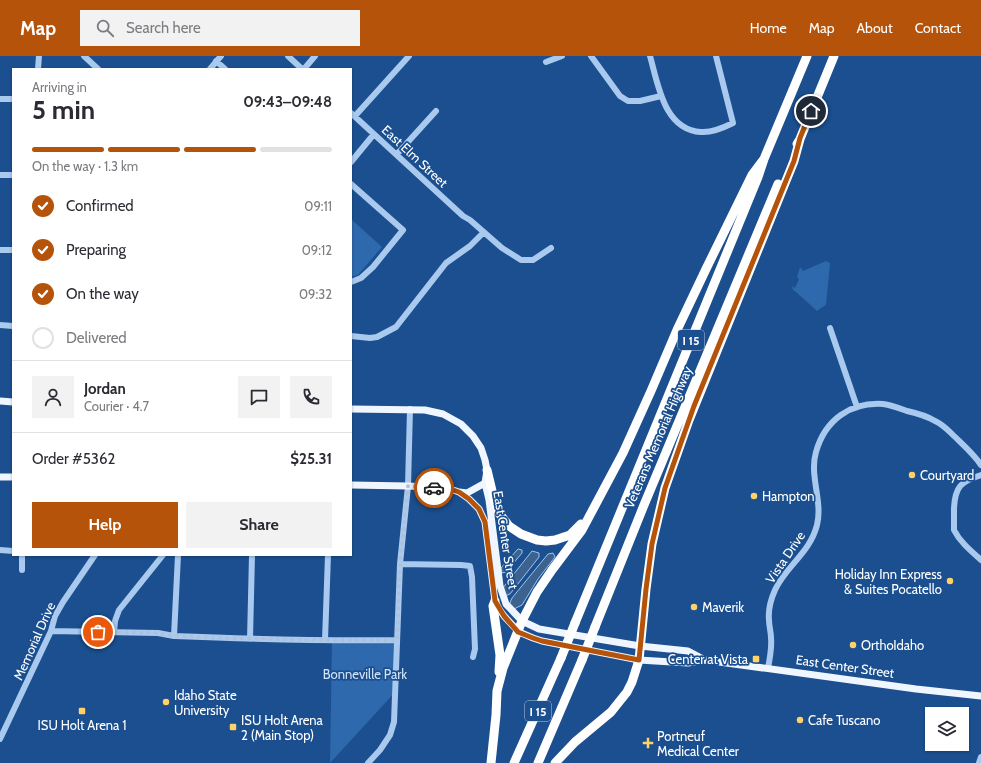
<!DOCTYPE html>
<meta charset="utf-8">
<style>
:root{--surface:#fff;--page:#f2f2f3;--text:#2b2b33;--muted:#7c7c81;--line:#e1e1e2;--accent:#b45309}
body{margin:0;font-family:Cabin,sans-serif;background:var(--page);color:var(--text);height:100vh;display:flex;flex-direction:column;font-size:15px;white-space:nowrap}
*{box-sizing:border-box;margin:0}
p{font-size:13px;color:var(--muted)}
.icon{flex:none;width:22px;height:22px;fill:none;stroke:currentColor;stroke-width:2;stroke-linecap:round;stroke-linejoin:round}
.map{position:relative;flex:1;overflow:hidden}
.drawer{position:absolute;left:12px;top:12px;width:340px;height:488px;display:flex;flex-direction:column;background:var(--surface);border-radius:0px;box-shadow:0 1px 3px #0004}
.drawer>*{flex:none}
.buttons{position:absolute;left:925px;top:651px;display:grid;gap:8px}
.buttons a{display:grid;place-items:center;width:44px;height:44px;border-radius:0px;background:var(--surface);box-shadow:0 1px 3px #0004;font-size:20px}
.pin{position:absolute;display:grid;place-items:center;width:34px;height:34px;color:#fff;margin:-17px;border:2px solid #fff;border-radius:50%;box-shadow:0 1px 4px #0007}
.courier{position:absolute;display:grid;place-items:center;width:40px;height:40px;margin:-20px;border:3px solid #b45309;border-radius:50%;background:#fff;color:#222;box-shadow:0 1px 5px #0007}
.head em{font-style:normal;font-weight:700}
.head div{display:flex;flex-direction:column-reverse}
.head{display:flex;align-items:center;justify-content:space-between;height:68px;padding:0 20px}
h1{font-size:26px;font-weight:700;line-height:30px}
.bar{display:grid;grid-template-columns:repeat(4,1fr);gap:6px 4px;align-content:center;height:48px;padding:0 20px}
.bar i{height:5px;border-radius:3px;background:var(--line)}
.bar .on{background:var(--accent)}
.bar p{grid-column:span 4}
.line{display:flex;align-items:center;gap:10px;padding:0 20px;border-top:1px solid var(--line)}
.line div{flex:1}
.round{display:grid;place-items:center;flex:none;width:42px;height:42px;border-radius:0px;background:var(--page)}
ol{padding:0 20px;list-style:none}
li{display:flex;align-items:center;gap:12px;height:44px}
li p{margin-inline-start:auto}
li .icon{padding:4px;border-radius:50%;background:var(--accent);color:#fff;stroke-width:4}
li:last-child{color:var(--muted)}
li i{width:22px;height:22px;border:2px solid var(--line);border-radius:50%}
.button{display:flex;gap:8px;margin-top:auto;padding:8px 20px}
.button a{flex:1;height:46px;border-radius:0px;background:var(--accent);color:#fff;font-size:16px;font-weight:700;line-height:46px;text-align:center}
.button a+a{background:var(--page);color:var(--text)}
header{display:flex;align-items:center;gap:24px;box-sizing:border-box;height:56px;padding:0 20px;background:var(--accent);color:#fff}
header strong{font-size:19px}
nav{display:flex;gap:22px;margin-inline-start:auto;font-size:14px}
.search{width:280px;height:36px;background:var(--page);display:flex;align-items:center;gap:10px;box-sizing:border-box;padding:0 14px;border-radius:0px;color:var(--muted);font-size:15px}
.map>svg:first-child{display:block}
.green{fill:#2e69ad}
.water{fill:#3c6290;stroke:#9cc4f0}
.lines{fill:none;stroke-linecap:round;stroke-linejoin:round}
.minor{stroke:#a9c9ee;stroke-width:6}
.major{stroke:#f0f6ff;stroke-width:7}
.highway{stroke:#fff;stroke-width:9}
.highway-bridge{stroke:#fff;stroke-width:9}
.done{stroke:#afc1d8;stroke-width:4;stroke-dasharray:0 7.2}
.route{stroke:#b45309;stroke-width:5}
.poi-dot{fill:#ffd166;stroke:#1b4f8f;stroke-width:1.5}
.labels{text-anchor:middle;dominant-baseline:central;stroke-width:3.5;stroke-linejoin:round;paint-order:stroke}
.shield{fill:#1b4f8f;stroke:#bbcadd;stroke-width:1}
.shield-label{font-size:12px;font-weight:bold;fill:#fff}
.street-label{font-size:13px;fill:#fff;stroke:#1b4f8f}
.poi-label{font-size:13px;fill:#fff;stroke:#1b4f8f;text-anchor:start}
.park-label{font-size:13px;fill:#cfe3fa;stroke:#1b4f8f}
</style>
<header>
<strong>Map</strong>
<div class="search"><svg class="icon" aria-label="search" viewBox="0 0 24 24"><circle cx="10" cy="10" r="6"/><path d="M15 15l6 6"/></svg>Search here</div>
<nav><a>Home</a><a>Map</a><a>About</a><a>Contact</a></nav>
</header>
<div class="map">
<svg width="981" height="707" viewBox="0 0 981 707">
<rect width="100%" height="100%" fill="#1b4f8f"/>
<path class="green" d="M351,163L382,191L358,219L351,221Z
M826,205L830,207L826,249L821,252L817,255L796,236L793,234L792,230L795,232L799,223L797,221L800,211L803,215Z
M332,584L397,586L398,633L330,707Z"/>
<path class="water" d="M518,493L522,494V497L506,516L502,517L501,512Z
M532,495L539,497V501L510,538L505,540L502,533Z
M553,497L555,501L538,523L522,549L514,553L509,549L512,542L548,498Z"/>
<g class="lines">
<path class="minor" d="M84,0L98,13
M288,0L302,13
M591,0L620,40L628,45H640L661,40
M650,0C658,28 664,74 701,76C712,77 723,72 733,67L716,0
M216,5L225,13
M546,6L562,0
M38,13L39,0
M210,13L221,0
M304,13L315,0
M0,43H13
M351,57L463,160L470,164L502,192L521,204H533L551,192
M355,60L409,0
M397,98L436,55
M351,106L374,78
M0,119H13
M351,128L403,174L373,211L361,222L351,226
M0,194H13
M0,269L13,270
M830,272L857,351
M351,280L370,282L377,281L396,271L446,207L470,190L484,176
M981,419C961,425 955,431 954,452C954,460 954,467 954,474C960,486 971,495 981,504
M0,494L13,495
M400,508L461,509L470,510L472,521L475,593L473,601
M22,514V499
M51,575L158,577L174,580C249,583 323,585 397,584
M114,576L115,565L119,554L163,499
M174,580L178,499
M250,583L252,499
M325,584L328,499
M768,612C770,602 772,592 771,582C771,576 769,570 769,564C768,554 771,543 775,534C786,510 810,497 817,469C823,445 809,420 816,396C825,364 850,346 883,348C891,349 899,352 907,355C916,357 927,360 935,365C942,368 947,373 952,378C962,388 973,397 981,409
M0,683L51,575L55,560L63,546L95,499
M368,707L380,694L390,679L394,666L400,508L408,430L410,353
M979,707L981,701"/>
<path class="major" d="M0,345L13,346
M351,353L425,354L443,358L461,368L473,380L481,392L485,404L487,414L485,427L489,444L500,530L506,548L522,565L539,573L640,590L688,595L705,604
M0,421H13
M351,429L408,430L447,432L459,436L469,443L479,453L485,466L495,545L499,553L504,560L519,576L533,582L542,585L639,604L688,607L705,604L916,633L981,640
M459,436L467,437L485,427"/>
<path class="highway" d="M797,88L800,83L834,0
M487,414L494,443L499,457L509,470L521,478L537,484L546,485L555,484L570,479L581,468
M495,545L493,550L500,599L499,616
M575,567L758,121L764,103L807,0
M595,571L644,449L778,128
M491,707L496,659L497,635L503,612L522,565L537,536L552,514L582,474L623,397L651,335L677,274L706,213L752,119L764,103
M514,707L561,602
M538,707L582,604
M555,707L575,686L611,656L627,636L632,626L639,604L646,533L652,488L665,432L689,364L794,105L800,83"/>
<path class="highway-bridge" d="M561,602L575,567
M582,604L595,571"/>
</g>
<g class="lines">
<path class="done" d="M98,576L158,577L174,580C249,583 323,585 397,584L400,508L408,430L434,432"/>
<path class="route" d="M434,432H447L459,436L469,443L479,453L485,466L495,545L504,560L518,576L533,582L542,585L639,604L646,533L652,488L665,432L694,350L794,105L800,82L811,55"/>
</g>
<g class="poi-dot">
<circle cx="912" cy="419" r="4"/>
<circle cx="754" cy="440" r="4"/>
<circle cx="950" cy="525" r="4"/>
<circle cx="694" cy="551" r="4"/>
<circle cx="853" cy="589" r="4"/>
<rect x="752" y="599" width="8" height="8" rx="2"/>
<circle cx="166" cy="646" r="4"/>
<rect x="78" y="651" width="8" height="8" rx="2"/>
<circle cx="800" cy="664" r="4"/>
<rect x="229" y="667" width="8" height="8" rx="2"/>
<path d="M646 681h4v4h4v4h-4v4h-4v-4h-4v-4h4z"/>
</g>
<g class="labels">
<g class="shield">
<rect x="678" y="274" width="26" height="20" rx="3"/>
<rect x="525" y="645" width="26" height="20" rx="3"/>
</g>
<g class="shield-label">
<text x="691" y="284">I 15</text>
<text x="538" y="655">I 15</text>
</g>
<g class="street-label">
<text transform="translate(415 100) rotate(43)">East Elm Street</text>
<text transform="translate(658 381) rotate(-67)">Veterans Memorial Highway</text>
<text transform="translate(506 484) rotate(81)">East Center Street</text>
<text transform="translate(785 501) rotate(-56)">Vista Drive</text>
<text transform="translate(34 585) rotate(-66)">Memorial Drive</text>
<text transform="translate(845 610) rotate(8)">East Center Street</text>
</g>
<g class="poi-label">
<text x="920" y="419">Courtyard</text>
<text x="762" y="440">Hampton</text>
<text x="942" y="518" text-anchor="end">Holiday Inn Express<tspan x="942" dy="15">&amp; Suites Pocatello</tspan></text>
<text x="702" y="551">Maverik</text>
<text x="861" y="589">OrthoIdaho</text>
<text x="748" y="603" text-anchor="end">Center at Vista</text>
<text x="174" y="639">Idaho State<tspan x="174" dy="15">University</tspan></text>
<text x="241" y="664">ISU Holt Arena<tspan x="241" dy="15">2 (Main Stop)</tspan></text>
<text x="808" y="664">Cafe Tuscano</text>
<text x="82" y="669" text-anchor="middle">ISU Holt Arena 1</text>
<text x="657" y="680">Portneuf<tspan x="657" dy="15">Medical Center</tspan></text>
</g>
<g class="park-label">
<text x="365" y="618">Bonneville Park</text>
</g>
</g>
</svg>
<div class="buttons">
<a><svg class="icon" aria-label="layers" viewBox="0 0 24 24"><path d="M12 4l9 5-9 5-9-5zM3 14l9 5 9-5"/></svg></a>
</div>
<div class="pin" style="left:98px;top:576px;background:#ea580c"><svg class="icon" aria-label="bag" viewBox="0 0 24 24"><path d="M5 8h14l-1 12H6zM9 8a3 3 0 0 1 6 0"/></svg></div>
<div class="pin" style="left:811px;top:55px;background:#1f2937"><svg class="icon" aria-label="home" viewBox="0 0 24 24"><path d="M3 11l9-7 9 7M6 9v11h12V9"/></svg></div>
<div class="courier" style="left:434px;top:432px"><svg class="icon" aria-label="car" viewBox="0 0 24 24"><path d="M5 17H2v-5l4-1 3-4h7l3 4 3 1v5h-3M9 17h6M6 11h13"/><circle cx="7" cy="17" r="2"/><circle cx="17" cy="17" r="2"/></svg></div>
<section class="drawer">
<div class="head"><div><h1>5 min</h1><p>Arriving in</p></div><em>09:43–09:48</em></div>
<div class="bar"><i class="on"></i><i class="on"></i><i class="on"></i><i></i><p>On the way · 1.3 km</p></div>
<ol>
<li><svg class="icon" aria-label="check" viewBox="0 0 24 24"><path d="M5 12l5 5 9-10"/></svg>Confirmed<p>09:11</p></li>
<li><svg class="icon" aria-label="check" viewBox="0 0 24 24"><path d="M5 12l5 5 9-10"/></svg>Preparing<p>09:12</p></li>
<li><svg class="icon" aria-label="check" viewBox="0 0 24 24"><path d="M5 12l5 5 9-10"/></svg>On the way<p>09:32</p></li>
<li><i></i>Delivered</li>
</ol>
<div class="line" style="height:72px"><a class="round"><svg class="icon" aria-label="person" viewBox="0 0 24 24"><circle cx="12" cy="8" r="4"/><path d="M4 21q1-7 8-7t8 7"/></svg></a><div><b>Jordan</b><p>Courier · 4.7</p></div><a class="round"><svg class="icon" aria-label="chat" viewBox="0 0 24 24"><path d="M4 5h16v11H9l-5 4z"/></svg></a><a class="round"><svg class="icon" aria-label="phone" viewBox="0 0 24 24"><path d="M5 4h4l2 5-3 2q2 4 5 5l2-3 5 2v4C11 20 4 13 5 4z"/></svg></a></div>
<div class="line" style="height:52px"><div>Order #5362</div><b>$25.31</b></div>
<div class="button"><a>Help</a><a>Share</a></div>
</section>
</div>
